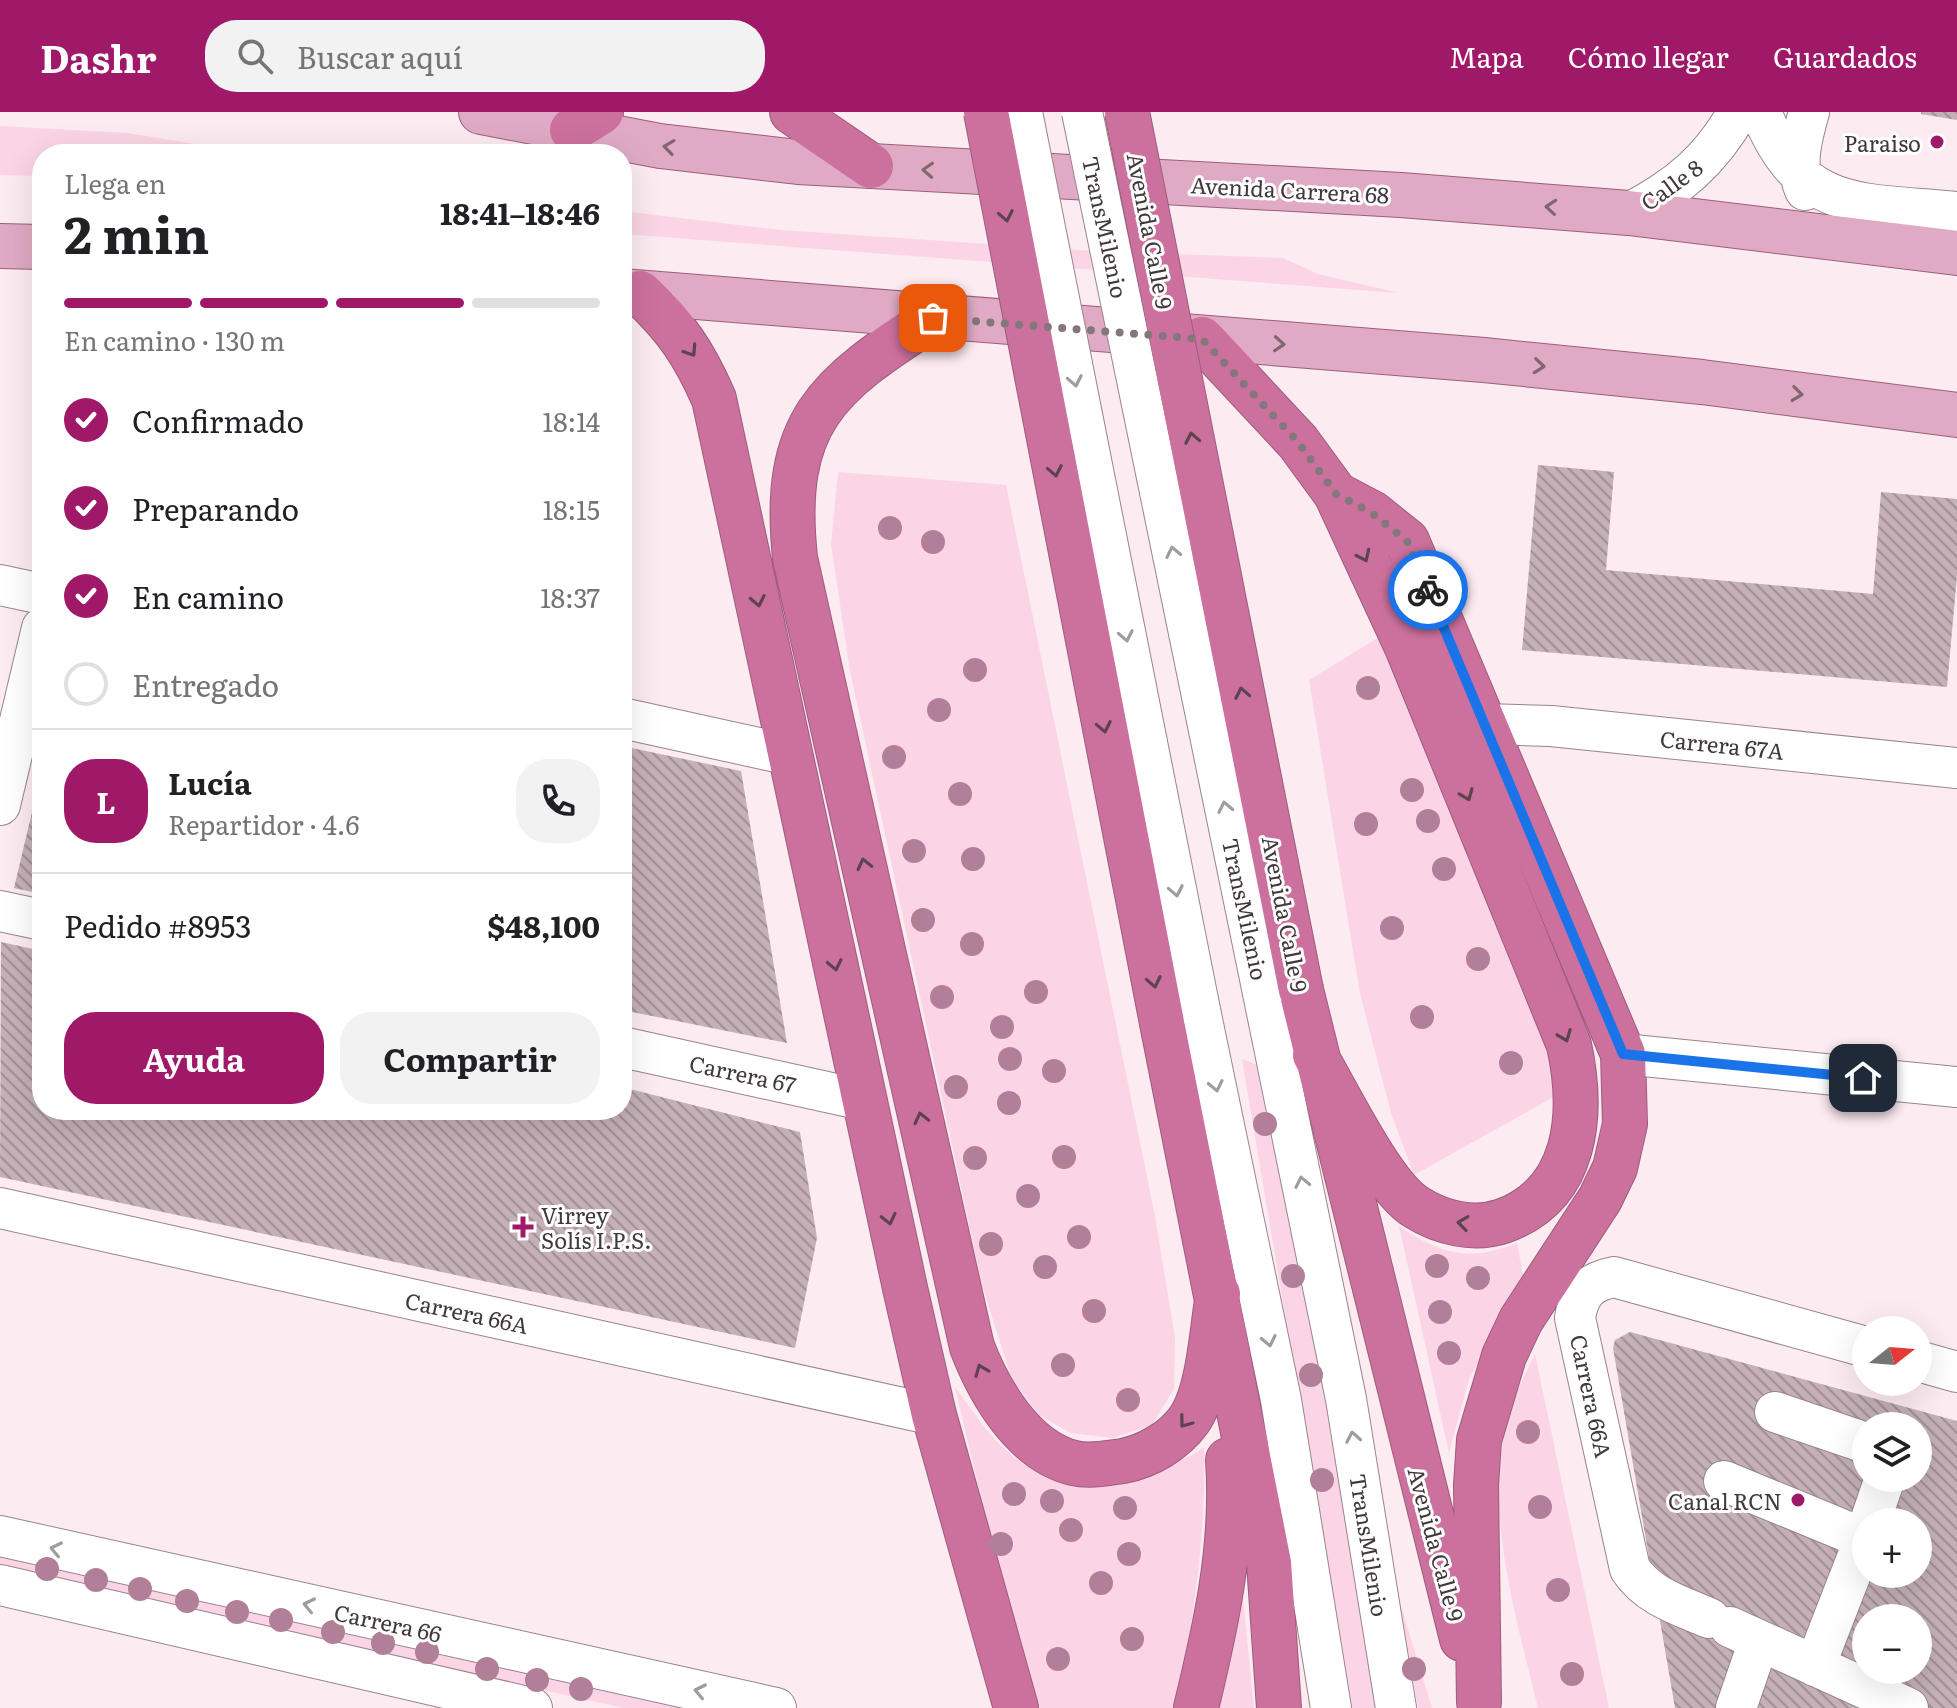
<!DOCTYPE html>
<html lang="es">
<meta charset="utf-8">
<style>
:root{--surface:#fff;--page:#f2f2f2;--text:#202124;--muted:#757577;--line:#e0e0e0;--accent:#9f1968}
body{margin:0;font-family:Literata,serif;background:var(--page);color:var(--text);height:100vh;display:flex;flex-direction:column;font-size:30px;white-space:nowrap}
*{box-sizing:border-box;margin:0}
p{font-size:26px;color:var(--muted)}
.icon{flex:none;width:44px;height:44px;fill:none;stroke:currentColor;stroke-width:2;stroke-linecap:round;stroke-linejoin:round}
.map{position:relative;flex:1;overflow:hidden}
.panel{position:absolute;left:32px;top:32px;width:600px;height:976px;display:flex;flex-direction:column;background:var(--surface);border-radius:32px;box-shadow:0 8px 32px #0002}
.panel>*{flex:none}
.needle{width:52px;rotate:73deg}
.fabs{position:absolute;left:1852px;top:1204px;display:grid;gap:16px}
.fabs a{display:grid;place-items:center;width:80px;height:80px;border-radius:50%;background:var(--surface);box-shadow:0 8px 32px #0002;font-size:40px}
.pin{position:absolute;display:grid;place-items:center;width:68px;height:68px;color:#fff;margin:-34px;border-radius:16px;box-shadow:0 4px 12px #0006}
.courier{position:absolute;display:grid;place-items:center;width:80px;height:80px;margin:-40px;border:6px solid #1a73e8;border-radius:50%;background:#fff;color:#222;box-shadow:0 2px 10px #0007}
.headline em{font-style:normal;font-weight:700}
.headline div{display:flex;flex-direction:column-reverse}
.headline{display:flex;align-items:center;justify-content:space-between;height:136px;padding:0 32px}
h1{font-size:52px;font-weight:700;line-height:60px}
.bar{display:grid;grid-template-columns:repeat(4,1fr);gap:12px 8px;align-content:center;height:96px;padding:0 32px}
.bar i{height:10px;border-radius:6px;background:var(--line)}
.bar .selected{background:var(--accent)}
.bar p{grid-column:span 4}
.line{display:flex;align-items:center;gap:20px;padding:0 32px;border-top:2px solid var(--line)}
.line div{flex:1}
.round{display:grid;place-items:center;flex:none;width:84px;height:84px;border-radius:32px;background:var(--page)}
ol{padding:0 32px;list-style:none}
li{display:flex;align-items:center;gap:24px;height:88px}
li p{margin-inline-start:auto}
li .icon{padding:8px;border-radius:50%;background:var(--accent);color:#fff;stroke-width:4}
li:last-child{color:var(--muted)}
li i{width:44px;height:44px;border:4px solid var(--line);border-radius:50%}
.action{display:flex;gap:16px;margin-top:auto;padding:16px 32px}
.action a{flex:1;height:92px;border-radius:32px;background:var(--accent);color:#fff;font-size:32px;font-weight:700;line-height:92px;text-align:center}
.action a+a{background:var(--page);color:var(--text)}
header{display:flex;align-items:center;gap:48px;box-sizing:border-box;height:112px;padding:0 40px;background:var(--accent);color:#fff}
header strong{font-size:38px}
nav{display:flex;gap:44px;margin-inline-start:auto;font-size:28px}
.search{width:560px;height:72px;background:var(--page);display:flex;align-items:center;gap:20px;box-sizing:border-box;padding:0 28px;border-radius:32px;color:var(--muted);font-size:30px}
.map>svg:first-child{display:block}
.grass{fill:#fbd5e5}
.building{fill:url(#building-back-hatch);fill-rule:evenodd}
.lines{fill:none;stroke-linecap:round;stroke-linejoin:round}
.minor-casing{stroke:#97848c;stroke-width:42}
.major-casing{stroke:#9b5d7b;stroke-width:46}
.highway-casing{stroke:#9b5d7b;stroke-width:46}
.minor{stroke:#fff;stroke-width:40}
.major{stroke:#e0aac4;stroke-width:44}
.highway{stroke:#cc719d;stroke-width:44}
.minor-bridge-casing{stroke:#97848c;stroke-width:42;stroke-linecap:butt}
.highway-bridge-casing{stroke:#9b5d7b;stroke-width:46;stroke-linecap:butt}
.minor-bridge{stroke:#fff;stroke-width:40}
.highway-bridge{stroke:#cc719d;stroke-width:44}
.tree{fill:#b27f99}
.oneway{stroke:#816672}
.oneway2{stroke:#5d434f}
.oneway3{stroke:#a09c9e}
.done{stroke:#83777c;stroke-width:8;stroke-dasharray:0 14.4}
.route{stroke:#1a73e8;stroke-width:10}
.poi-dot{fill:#9f1968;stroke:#fefefe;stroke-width:3}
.labels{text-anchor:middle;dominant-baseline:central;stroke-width:6;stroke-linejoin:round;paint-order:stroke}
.poi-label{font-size:22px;fill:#41383c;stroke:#fefefe;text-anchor:end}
.street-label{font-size:22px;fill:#41383c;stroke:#fefefe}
</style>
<header>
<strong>Dashr</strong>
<div class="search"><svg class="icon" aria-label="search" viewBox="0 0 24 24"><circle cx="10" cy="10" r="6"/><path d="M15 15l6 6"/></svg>Buscar aquí</div>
<nav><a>Mapa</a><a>Cómo llegar</a><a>Guardados</a></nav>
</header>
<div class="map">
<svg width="1957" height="1596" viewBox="0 0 1957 1596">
<defs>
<pattern id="building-back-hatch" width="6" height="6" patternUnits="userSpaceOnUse" patternTransform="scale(2)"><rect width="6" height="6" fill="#c5b0b8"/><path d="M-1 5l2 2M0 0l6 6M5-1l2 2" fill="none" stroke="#a29097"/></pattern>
</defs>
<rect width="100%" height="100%" fill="#fdebf2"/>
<path class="grass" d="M0,14L128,21L256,42H42V64L0,63Z
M622,99L781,118L1094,139L1283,146L1318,162L1399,181L622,122Z
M838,360L1006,373L1155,1104L1175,1226L1174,1277L1151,1314L1112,1326L1071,1321L1039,1303L1012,1268L982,1173L850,559L831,432Z
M1381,524L1554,946L1561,981L1414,1063L1391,1001L1360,882L1309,568Z
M1242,947L1268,957L1318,1225L1377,1596H1351Z
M1399,1114C1442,1143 1468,1150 1517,1131L1524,1169L1469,1267L1449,1341Z
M1535,1242L1609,1596H1538C1517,1509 1489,1418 1502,1328C1506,1298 1522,1269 1535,1242Z
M955,1275C975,1302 995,1334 1024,1352C1074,1383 1159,1367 1204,1335C1206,1425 1194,1508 1175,1596H1037L996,1450Z
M0,1439L696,1596H623L0,1455Z
M1243,1486L1254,1596H1216L1217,1590Z
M1400,1491L1432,1596H1418Z"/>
<path class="building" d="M1921,0H1957V8L1921,2Z
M1538,353L1614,360L1606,458L1873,482L1881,380L1957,387V464L1947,575L1522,538Z
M622,634L741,659L787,931L622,898Z
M42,658V782L14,776Z
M1,830L42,839V998H622V975L800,1020L817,1126L795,1236L0,1065Z
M1630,1220L1957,1309V1596H1675L1613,1236L1615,1228ZM1866,1314H1918V1366H1866ZM1866,1410H1918V1462H1866ZM1866,1506H1918V1558H1866Z"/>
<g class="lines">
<g class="minor-casing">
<path id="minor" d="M1761,0C1802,103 1862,90 1957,100
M1805,78C1794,53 1802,25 1809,0
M1629,101C1678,76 1711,48 1738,0
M0,473L42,482
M622,606L790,643
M1486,612L1551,614L1957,656
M0,693L42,516
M0,799L42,808
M1263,881L1346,1287L1396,1596
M1200,898L1281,1288L1331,1596
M622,935L863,988
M1623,942L1957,975
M0,1096L934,1303
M1918,1249L1957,1260
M1775,1300L1866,1331
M1724,1369L1865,1427
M1870,1410L1885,1366
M0,1424L776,1596
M0,1473L532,1596
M1709,1506C1679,1493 1649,1485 1630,1457L1575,1206C1579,1180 1589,1170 1614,1165L1866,1235
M1730,1515L1908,1596
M1815,1554L1866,1423
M1736,1596L1759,1529"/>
</g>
<g class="major-casing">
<path id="major" d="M481,0L660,34L798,50L1401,83L1629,101L1957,141
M0,134L42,135
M622,179L1484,248L1702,270L1957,303"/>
</g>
<g class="highway-casing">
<path id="highway" d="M792,0L871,54
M572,18L601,0
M640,181C676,215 694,241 714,287L905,1176L934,1303L1016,1596
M933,206C826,274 781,310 795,446L972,1235C989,1279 1023,1339 1074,1351C1090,1355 1107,1351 1123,1349C1148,1344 1174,1329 1189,1308C1209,1280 1212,1217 1218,1182
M1202,227L1298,330L1336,382L1407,535L1569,933C1584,1002 1578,1082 1503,1109C1474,1119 1441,1111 1416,1095C1382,1074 1337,980 1315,943
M1336,382L1372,401L1407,429L1623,942L1625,1012L1615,1056L1600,1087L1521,1208L1504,1244L1479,1328L1476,1373L1479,1590
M1301,878L1462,1527
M1162,911L1269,1451L1279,1596
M1196,1596C1216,1514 1234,1433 1228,1348"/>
</g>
<use href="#minor" class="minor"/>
<use href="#major" class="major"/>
<use href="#highway" class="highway"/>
<g class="minor-bridge-casing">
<path id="minor-bridge" d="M1022,0L1200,898
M1082,0L1263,881"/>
</g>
<g class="highway-bridge-casing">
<path id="highway-bridge" d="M986,0L1162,911
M1127,0L1301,878"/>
</g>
<use href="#minor-bridge" class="minor-bridge"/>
<use href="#highway-bridge" class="highway-bridge"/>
</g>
<g class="tree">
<circle cx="890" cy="416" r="12"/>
<circle cx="933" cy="430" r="12"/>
<circle cx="975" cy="558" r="12"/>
<circle cx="1368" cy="576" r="12"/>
<circle cx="939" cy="598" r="12"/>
<circle cx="894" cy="645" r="12"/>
<circle cx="1412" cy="678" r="12"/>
<circle cx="960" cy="682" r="12"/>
<circle cx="1428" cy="709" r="12"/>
<circle cx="1366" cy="712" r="12"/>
<circle cx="914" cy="739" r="12"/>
<circle cx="973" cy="747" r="12"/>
<circle cx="1444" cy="757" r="12"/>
<circle cx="923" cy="808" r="12"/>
<circle cx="1392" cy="816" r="12"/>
<circle cx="972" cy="832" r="12"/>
<circle cx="1478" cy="847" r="12"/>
<circle cx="1036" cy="880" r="12"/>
<circle cx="942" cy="885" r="12"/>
<circle cx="1422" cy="905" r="12"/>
<circle cx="1002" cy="915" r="12"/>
<circle cx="1010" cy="947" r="12"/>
<circle cx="1511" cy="951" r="12"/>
<circle cx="1054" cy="959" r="12"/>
<circle cx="956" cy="975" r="12"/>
<circle cx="1009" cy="991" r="12"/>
<circle cx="1265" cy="1012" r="12"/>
<circle cx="1064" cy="1045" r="12"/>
<circle cx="975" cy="1046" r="12"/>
<circle cx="1028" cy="1084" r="12"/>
<circle cx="1079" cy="1125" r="12"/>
<circle cx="991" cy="1132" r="12"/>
<circle cx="1437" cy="1154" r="12"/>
<circle cx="1045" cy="1155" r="12"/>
<circle cx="1293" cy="1164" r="12"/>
<circle cx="1478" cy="1166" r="12"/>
<circle cx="1094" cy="1199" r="12"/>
<circle cx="1440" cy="1200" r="12"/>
<circle cx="1449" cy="1241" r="12"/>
<circle cx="1063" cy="1253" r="12"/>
<circle cx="1311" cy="1263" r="12"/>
<circle cx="1128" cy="1288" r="12"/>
<circle cx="1528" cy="1320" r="12"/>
<circle cx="1322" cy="1368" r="12"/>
<circle cx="1014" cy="1382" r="12"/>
<circle cx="1052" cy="1389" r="12"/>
<circle cx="1540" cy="1395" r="12"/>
<circle cx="1125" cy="1396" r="12"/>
<circle cx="1071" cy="1418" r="12"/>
<circle cx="1001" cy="1432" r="12"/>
<circle cx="1129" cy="1442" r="12"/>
<circle cx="47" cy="1457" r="12"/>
<circle cx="96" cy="1468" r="12"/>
<circle cx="1101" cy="1471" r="12"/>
<circle cx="140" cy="1477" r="12"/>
<circle cx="1558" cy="1478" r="12"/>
<circle cx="187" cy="1489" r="12"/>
<circle cx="237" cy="1500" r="12"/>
<circle cx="281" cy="1508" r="12"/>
<circle cx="333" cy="1520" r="12"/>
<circle cx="1132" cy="1527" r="12"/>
<circle cx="383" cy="1531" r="12"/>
<circle cx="427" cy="1540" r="12"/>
<circle cx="1058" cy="1547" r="12"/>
<circle cx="487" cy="1557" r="12"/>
<circle cx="1414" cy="1557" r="12"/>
<circle cx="1572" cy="1562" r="12"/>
<circle cx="537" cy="1568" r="12"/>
<circle cx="581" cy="1577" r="12"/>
</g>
<defs><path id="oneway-chevron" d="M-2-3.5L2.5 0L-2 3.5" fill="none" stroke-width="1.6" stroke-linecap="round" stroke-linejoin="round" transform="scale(2)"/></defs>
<g class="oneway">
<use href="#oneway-chevron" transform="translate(669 35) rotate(-172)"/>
<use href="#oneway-chevron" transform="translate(928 58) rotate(-177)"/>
<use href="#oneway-chevron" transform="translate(1551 95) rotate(-175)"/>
<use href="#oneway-chevron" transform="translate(1279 232) rotate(4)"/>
<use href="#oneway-chevron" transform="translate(1539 254) rotate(6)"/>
<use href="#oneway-chevron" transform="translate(1797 282) rotate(7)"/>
</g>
<g class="oneway2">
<use href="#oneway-chevron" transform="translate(1006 104) rotate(79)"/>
<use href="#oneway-chevron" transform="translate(691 239) rotate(57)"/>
<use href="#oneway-chevron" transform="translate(1192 326) rotate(-101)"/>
<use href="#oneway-chevron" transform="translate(1055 359) rotate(79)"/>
<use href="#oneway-chevron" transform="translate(1364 444) rotate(65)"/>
<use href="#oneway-chevron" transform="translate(758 489) rotate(78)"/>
<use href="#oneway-chevron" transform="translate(1242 581) rotate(-101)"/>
<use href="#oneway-chevron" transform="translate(1104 615) rotate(79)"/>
<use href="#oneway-chevron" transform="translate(1467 683) rotate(68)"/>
<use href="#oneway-chevron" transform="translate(864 752) rotate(-103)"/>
<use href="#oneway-chevron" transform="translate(835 853) rotate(78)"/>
<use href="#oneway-chevron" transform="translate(1154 870) rotate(79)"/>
<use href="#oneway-chevron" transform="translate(1565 924) rotate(69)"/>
<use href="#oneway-chevron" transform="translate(921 1006) rotate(-103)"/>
<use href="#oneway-chevron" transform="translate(889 1107) rotate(77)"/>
<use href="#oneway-chevron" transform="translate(1463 1111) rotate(-172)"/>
<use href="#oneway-chevron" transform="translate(981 1258) rotate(-112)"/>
<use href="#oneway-chevron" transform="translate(1185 1310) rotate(127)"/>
</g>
<g class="oneway3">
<use href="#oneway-chevron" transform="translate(1075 269) rotate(79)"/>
<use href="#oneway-chevron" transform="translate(1173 440) rotate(-102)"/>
<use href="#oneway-chevron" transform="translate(1126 524) rotate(79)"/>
<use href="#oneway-chevron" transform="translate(1225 695) rotate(-102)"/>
<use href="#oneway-chevron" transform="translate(1176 779) rotate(79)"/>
<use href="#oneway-chevron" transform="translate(1216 974) rotate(78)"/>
<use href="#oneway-chevron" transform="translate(1302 1070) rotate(-102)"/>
<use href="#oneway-chevron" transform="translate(1269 1229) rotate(78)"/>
<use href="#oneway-chevron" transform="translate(1353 1325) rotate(-100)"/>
<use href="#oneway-chevron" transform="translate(56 1437) rotate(-168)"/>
<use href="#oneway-chevron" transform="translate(309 1493) rotate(-168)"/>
<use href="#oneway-chevron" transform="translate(700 1579) rotate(-168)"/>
</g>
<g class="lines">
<path class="done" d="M933,206L1202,227L1298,330L1336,382L1372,401L1407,429L1428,478"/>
<path class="route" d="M1428,478L1623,942L1863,966"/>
</g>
<g class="poi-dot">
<circle cx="1937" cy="30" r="8"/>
<path d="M519 1103h8v8h8v8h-8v8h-8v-8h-8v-8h8z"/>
<circle cx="1798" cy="1388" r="8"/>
</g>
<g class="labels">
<g class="poi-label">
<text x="1921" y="30">Paraiso</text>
<text x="541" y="1102" text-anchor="start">Virrey<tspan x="541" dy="25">Solís I.P.S.</tspan></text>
<text x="1782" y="1388">Canal RCN</text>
</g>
<g class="street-label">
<text transform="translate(1671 72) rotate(-36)">Calle 8</text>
<text transform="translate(1290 77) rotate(3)">Avenida Carrera 68</text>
<text transform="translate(1106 115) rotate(78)">TransMilenio</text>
<text transform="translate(1151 119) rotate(79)">Avenida Calle 9</text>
<text transform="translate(1722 632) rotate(6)">Carrera 67A</text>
<text transform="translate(1246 797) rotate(78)">TransMilenio</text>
<text transform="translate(1286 802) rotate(79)">Avenida Calle 9</text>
<text transform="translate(743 961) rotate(12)">Carrera 67</text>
<text transform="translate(467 1200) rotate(12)">Carrera 66A</text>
<text transform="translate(1592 1284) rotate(78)">Carrera 66A</text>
<text transform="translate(1437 1432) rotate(75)">Avenida Calle 9</text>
<text transform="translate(1370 1433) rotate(81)">TransMilenio</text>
<text transform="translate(388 1510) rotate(12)">Carrera 66</text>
</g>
</g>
</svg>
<div class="fabs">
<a><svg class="needle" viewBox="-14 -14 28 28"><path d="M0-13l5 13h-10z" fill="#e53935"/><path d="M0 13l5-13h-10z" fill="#757577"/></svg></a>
<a><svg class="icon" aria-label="layers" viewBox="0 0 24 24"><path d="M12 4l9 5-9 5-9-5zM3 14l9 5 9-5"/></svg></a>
<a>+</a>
<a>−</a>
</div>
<div class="pin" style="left:933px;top:206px;background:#ea580c"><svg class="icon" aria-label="bag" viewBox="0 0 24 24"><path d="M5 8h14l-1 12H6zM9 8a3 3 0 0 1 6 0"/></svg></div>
<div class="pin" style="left:1863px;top:966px;background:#1f2937"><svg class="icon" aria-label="home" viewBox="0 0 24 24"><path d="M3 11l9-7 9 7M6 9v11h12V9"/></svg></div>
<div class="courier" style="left:1428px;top:478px"><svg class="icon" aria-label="bike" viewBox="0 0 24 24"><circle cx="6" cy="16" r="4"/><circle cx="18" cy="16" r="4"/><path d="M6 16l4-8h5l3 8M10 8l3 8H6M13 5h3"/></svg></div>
<section class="panel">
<div class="headline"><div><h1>2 min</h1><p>Llega en</p></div><em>18:41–18:46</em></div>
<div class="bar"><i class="selected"></i><i class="selected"></i><i class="selected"></i><i></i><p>En camino · 130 m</p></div>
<ol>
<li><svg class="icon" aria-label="check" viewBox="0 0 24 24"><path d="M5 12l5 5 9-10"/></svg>Confirmado<p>18:14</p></li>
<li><svg class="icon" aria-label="check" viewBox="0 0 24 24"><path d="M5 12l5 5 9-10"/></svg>Preparando<p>18:15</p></li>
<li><svg class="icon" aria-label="check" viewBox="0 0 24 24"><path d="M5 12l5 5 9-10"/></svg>En camino<p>18:37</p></li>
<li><i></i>Entregado</li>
</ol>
<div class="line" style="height:144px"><b class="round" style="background:var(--accent);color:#fff">L</b><div><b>Lucía</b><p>Repartidor · 4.6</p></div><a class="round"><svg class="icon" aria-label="phone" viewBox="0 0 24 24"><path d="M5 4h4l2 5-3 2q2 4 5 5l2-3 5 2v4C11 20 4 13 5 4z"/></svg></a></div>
<div class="line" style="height:104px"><div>Pedido #8953</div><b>$48,100</b></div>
<div class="action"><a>Ayuda</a><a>Compartir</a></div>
</section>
</div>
